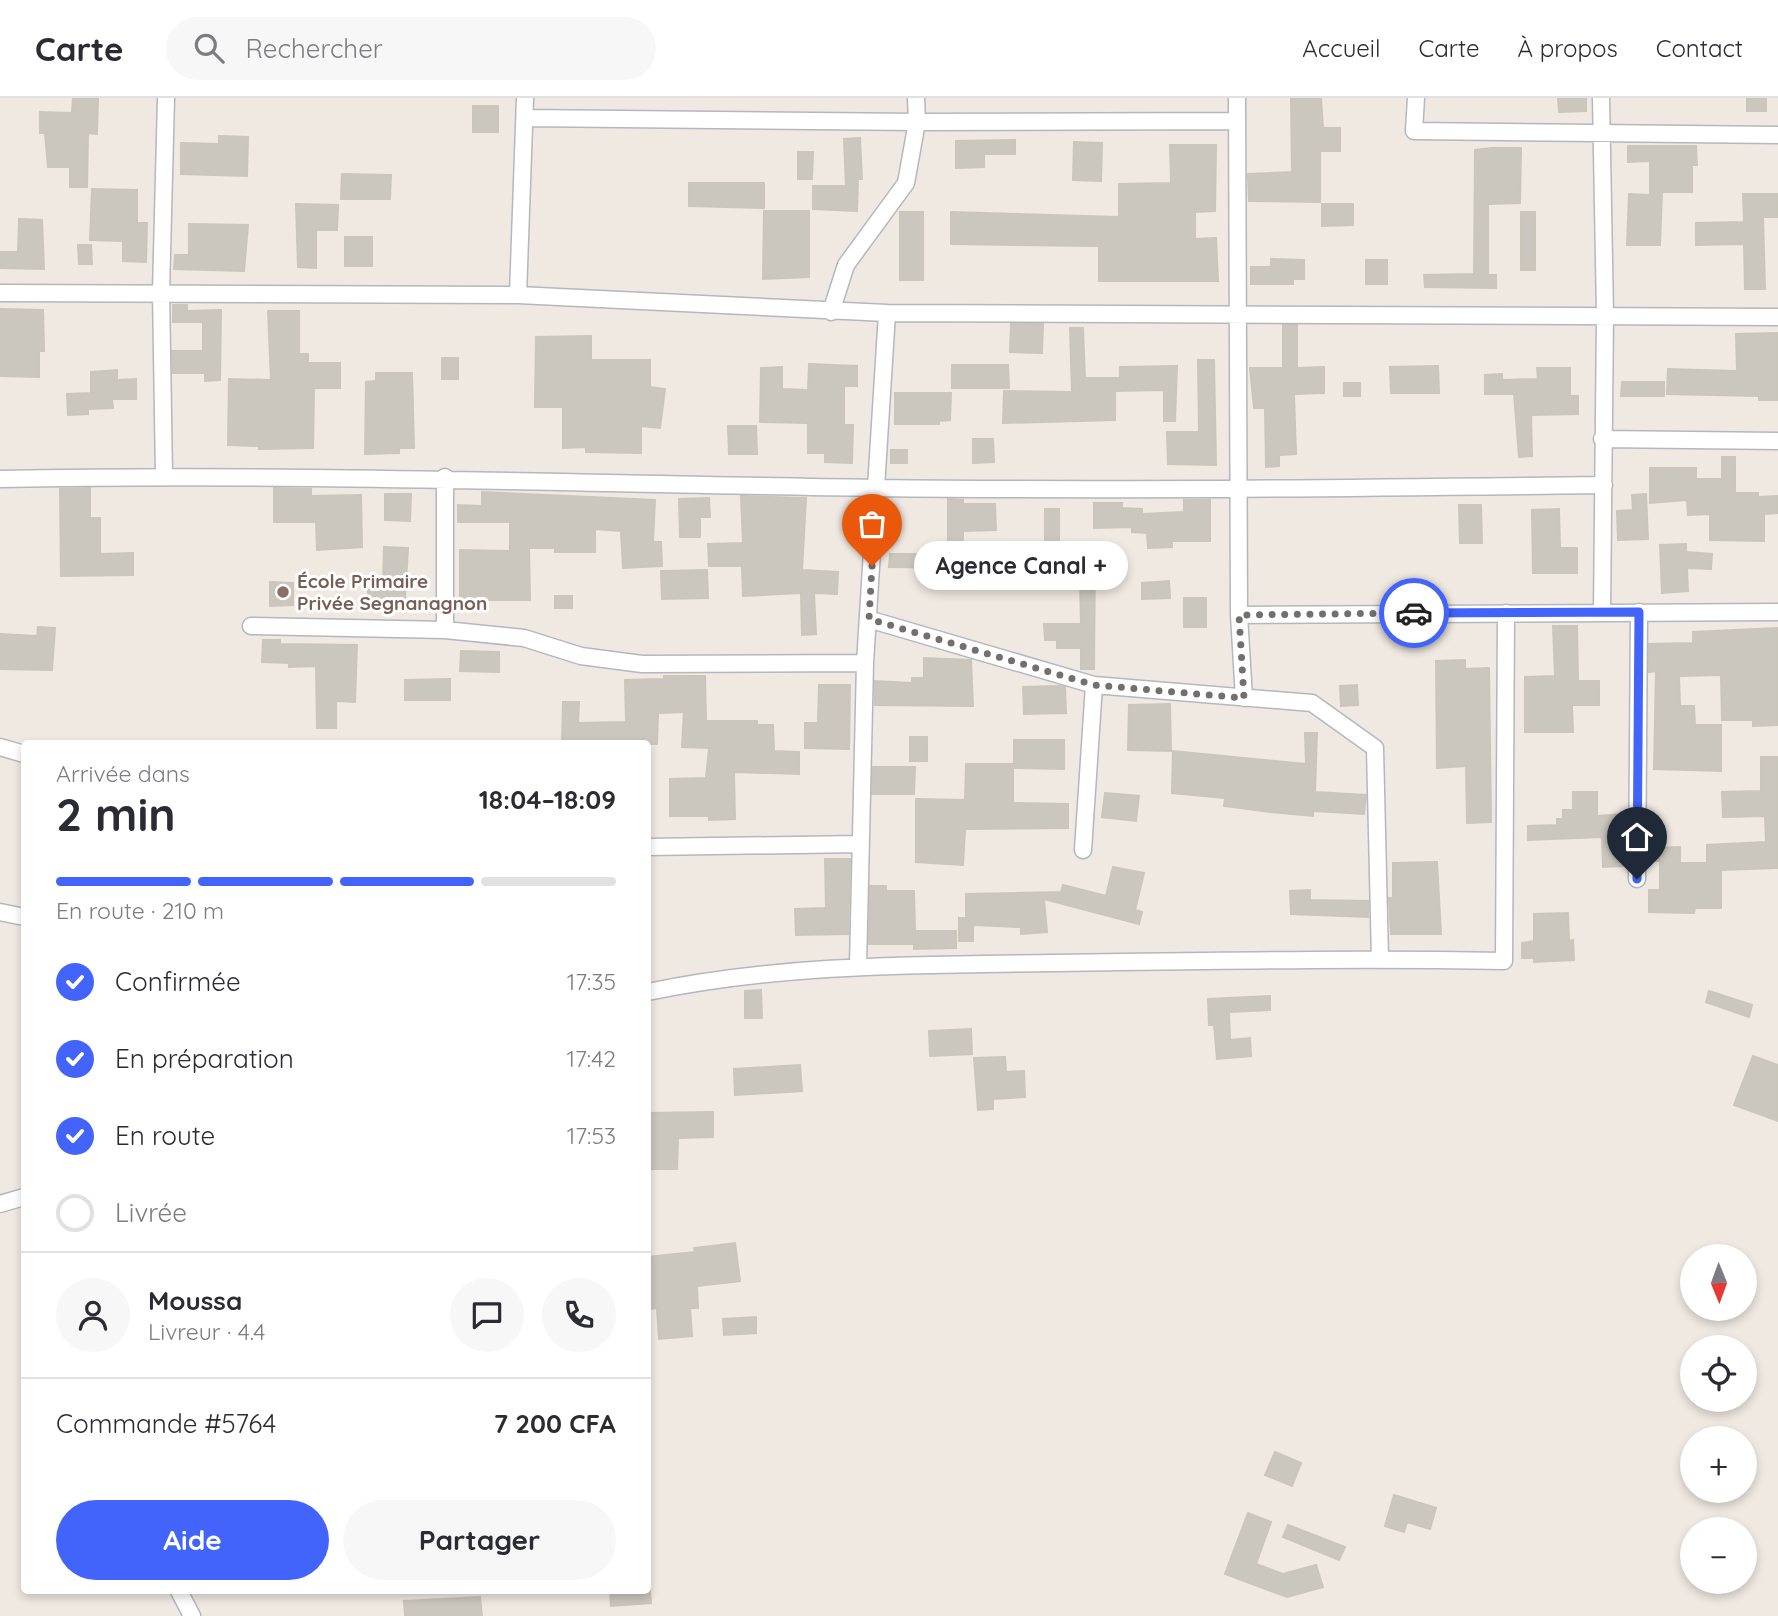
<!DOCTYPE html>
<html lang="fr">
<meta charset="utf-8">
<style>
:root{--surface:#fff;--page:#f7f7f7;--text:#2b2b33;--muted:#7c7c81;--line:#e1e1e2;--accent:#4264fb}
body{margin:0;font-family:Quicksand,sans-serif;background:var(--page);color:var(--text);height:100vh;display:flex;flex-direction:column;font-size:26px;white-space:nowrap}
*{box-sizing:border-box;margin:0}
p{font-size:23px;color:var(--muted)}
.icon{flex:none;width:38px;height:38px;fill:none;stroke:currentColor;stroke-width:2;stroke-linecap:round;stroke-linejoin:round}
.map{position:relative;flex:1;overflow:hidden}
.drawer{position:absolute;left:21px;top:642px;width:630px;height:854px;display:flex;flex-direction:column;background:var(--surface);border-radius:7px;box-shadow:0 4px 10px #0003}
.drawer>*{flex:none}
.needle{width:46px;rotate:179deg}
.tools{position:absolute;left:1680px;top:1146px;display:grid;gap:14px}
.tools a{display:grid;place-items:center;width:77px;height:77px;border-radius:50%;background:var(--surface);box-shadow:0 4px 10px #0003;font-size:35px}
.pin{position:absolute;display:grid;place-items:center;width:60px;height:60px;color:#fff;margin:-72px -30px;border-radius:50% 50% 50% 0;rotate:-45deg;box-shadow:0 0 7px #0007}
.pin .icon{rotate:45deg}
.courier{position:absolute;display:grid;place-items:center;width:70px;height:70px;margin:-35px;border:5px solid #4264fb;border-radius:50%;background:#fff;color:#222;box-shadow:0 2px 9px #0007}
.bubble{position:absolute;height:49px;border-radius:24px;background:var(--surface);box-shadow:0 4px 10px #0003;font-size:23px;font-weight:800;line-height:49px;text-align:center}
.headline em{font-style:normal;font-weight:800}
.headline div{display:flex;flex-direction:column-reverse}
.headline{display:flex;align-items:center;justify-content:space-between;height:119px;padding:0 35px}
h1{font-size:46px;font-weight:800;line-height:52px}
.bar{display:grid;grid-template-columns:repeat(4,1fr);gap:10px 7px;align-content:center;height:84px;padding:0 35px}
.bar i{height:9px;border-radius:5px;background:var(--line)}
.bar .on{background:var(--accent)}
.bar p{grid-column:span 4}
.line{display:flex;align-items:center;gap:18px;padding:0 35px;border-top:2px solid var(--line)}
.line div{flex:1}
.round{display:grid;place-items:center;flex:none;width:74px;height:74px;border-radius:37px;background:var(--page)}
ol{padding:0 35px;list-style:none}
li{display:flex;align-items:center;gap:21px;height:77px}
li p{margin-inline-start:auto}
li .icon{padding:7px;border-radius:50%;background:var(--accent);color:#fff;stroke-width:4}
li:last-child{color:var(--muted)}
li i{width:38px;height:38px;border:4px solid var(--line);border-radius:50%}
.cta{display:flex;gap:14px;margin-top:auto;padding:14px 35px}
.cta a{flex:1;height:80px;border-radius:42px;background:var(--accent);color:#fff;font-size:28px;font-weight:800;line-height:80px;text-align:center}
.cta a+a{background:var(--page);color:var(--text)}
header{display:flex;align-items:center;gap:42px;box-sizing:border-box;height:98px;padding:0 35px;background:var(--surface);border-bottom:2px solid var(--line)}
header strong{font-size:33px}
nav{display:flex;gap:38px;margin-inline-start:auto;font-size:24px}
.search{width:490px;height:63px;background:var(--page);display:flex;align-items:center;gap:18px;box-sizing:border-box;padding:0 24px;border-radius:38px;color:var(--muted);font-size:26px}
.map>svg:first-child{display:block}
.building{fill:#cbc7bf;stroke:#cbc5ba;stroke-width:2}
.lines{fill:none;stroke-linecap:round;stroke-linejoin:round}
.street-casing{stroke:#b4b7c1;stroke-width:19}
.street{stroke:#fff;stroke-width:16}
.done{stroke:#726f6d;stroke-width:7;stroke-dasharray:0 12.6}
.route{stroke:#4264fb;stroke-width:9}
.education-dot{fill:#8d6e63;stroke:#fff;stroke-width:2.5}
.labels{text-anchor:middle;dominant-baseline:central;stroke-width:6;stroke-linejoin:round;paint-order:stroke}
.education-label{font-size:19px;font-weight:bold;fill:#785e54;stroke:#fff;text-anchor:start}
</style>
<header>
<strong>Carte</strong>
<div class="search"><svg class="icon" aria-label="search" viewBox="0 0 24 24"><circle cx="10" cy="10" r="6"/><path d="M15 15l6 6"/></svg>Rechercher</div>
<nav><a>Accueil</a><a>Carte</a><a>À propos</a><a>Contact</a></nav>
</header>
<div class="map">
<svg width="1778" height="1518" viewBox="0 0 1778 1518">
<rect width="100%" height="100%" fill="#efe9e1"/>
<path class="building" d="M73,0H98L97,36L88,35L87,89H70V69H48L45,35H40V14L72,15Z
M1291,0H1321L1323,30H1340V53H1320V104L1249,103L1248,76L1292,74Z
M1558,0H1586V13L1559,14Z
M1747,0H1766V13H1747Z
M473,8H498V34H473Z
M219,38L248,39L247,78L181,76V45L219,46Z
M860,40L862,81H858L857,113L813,111V88H846L844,41Z
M1015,42V56H984V69L956,70V43Z
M1074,44L1102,45L1101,83L1073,82Z
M1170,47H1216L1215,113L1195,114V141L1216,140L1218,183H1099V148L951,146V114L1119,119V86L1171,85Z
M1628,48H1696L1697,67H1692V94H1662L1660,147H1627L1629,96L1650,97V63L1628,64Z
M1492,50H1521L1520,105L1488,106V177H1496V190L1425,189L1424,177L1474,176L1475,52Z
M798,54H813L812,81H798Z
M342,76L391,77L390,101H341Z
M689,85H764V110L689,108Z
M92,91L137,92V125H147L146,164L123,163V143L90,142Z
M1743,96H1778V119H1763L1765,191H1745L1744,146L1696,147V125L1744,124Z
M296,106L338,107L337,132H316V170L298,169Z
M1322,106H1353V127L1322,128Z
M764,113H809V179L763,181Z
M900,114H923V182H900Z
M1521,114H1535V172H1521Z
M19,121L42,122L44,171L0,170V154H18Z
M189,126L248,127L244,173L174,171L175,157H189Z
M345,139H372V168H345Z
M78,147H91L92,166H79Z
M1271,161L1304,162V181H1293V186H1251V169H1271Z
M1366,162H1387V186H1366Z
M173,207H187V213L221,212L220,282L205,283V275H173L172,253H203V224H173Z
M0,211L43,212L44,253H39V279L0,278Z
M268,213H299V256H308V265H340V290H314L313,350L259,351V348L228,347L229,281L271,282Z
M1011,226H1043L1042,255L1010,254Z
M1283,227H1297V270L1324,269V295L1294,296L1296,356L1279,357V368L1266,369L1265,310H1254L1250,270H1283Z
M1070,230H1083L1085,280H1120V269L1177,268L1175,323H1164V292L1115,293V322L1003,325L1004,293L1072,294Z
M1778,235V302H1759V298L1667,296L1668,271L1737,273L1736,236Z
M591,238V262H650V289L665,291L660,330L641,328V355L586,354V349L563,350V309H535L536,239Z
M442,260H458V281H442Z
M1198,262H1214L1216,367L1168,366L1167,334H1199Z
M809,266L857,268V288H844V327H853L852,365L825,364V355H808V325L760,324L761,270L782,269V291L808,292Z
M952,267H1008L1009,290H952Z
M1438,268L1439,295H1391L1390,269Z
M1537,270H1570V298H1578V316L1531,317L1532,358L1519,359L1514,296H1485V277L1502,276V282L1538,281Z
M117,272V282L136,281V301H112L113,310L88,311V316L68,317L67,296L91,295V274Z
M376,275H412L414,350H399V355L365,356L366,284L376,283Z
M1622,284H1664V298H1621Z
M1344,285H1360V298H1344Z
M895,295H951L950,322L939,323V326H895Z
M728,328H756L757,356H729Z
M973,341H993L994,364L973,365Z
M891,352H907V365H891Z
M1722,359H1735V395H1758V399L1778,398V415L1764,416V443L1710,442V416L1688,417L1687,402L1650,405V370H1696V381H1722Z
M90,390V420H100V456L133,455V477L61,478L60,391Z
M274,390L311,391V398L361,397L362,449L317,452L316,424H274Z
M482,394L655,402L653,444H661L662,468L623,470L621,433L595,431V454H555V450H529L530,502H481V509H460V452L510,453V424H458V407L482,408Z
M385,396H411L410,423L385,422Z
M1646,396L1648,441L1618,442L1617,413L1633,412L1632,397Z
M741,398L806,400L802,472L838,474L837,496L814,495L816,536L802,537L801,495L743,498L742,468H709L708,446L743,445Z
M709,400L710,419H700V439H680L679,401Z
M948,401L963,402V406H995L996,432L963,433L962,470L889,469L890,456H948Z
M1184,402H1210V443H1172V449L1148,450L1147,435L1132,434V429L1094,430V405H1122V410L1142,411V416L1184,414Z
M1459,407H1481L1482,445H1460Z
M1045,411H1059V458H1095L1094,571H1081V550H1057V542H1045L1044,526H1081L1080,485L989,488V475H999L998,449L1045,448Z
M1559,411L1560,450H1577V475H1533L1532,412Z
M1686,446V454L1712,456L1711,471L1687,470L1688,493L1662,495L1660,447Z
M384,449L408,450L405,501L368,500V485H383Z
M707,472L708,500L662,501L661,473Z
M1169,483L1170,500L1142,501V485Z
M270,484L293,485V507L270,508Z
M555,498H572V510H555Z
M1184,500H1206V529H1184Z
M1553,528H1577L1578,583H1599V607H1572L1573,634H1525V579L1555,578Z
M38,529L55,530L52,572L0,571V536L37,538Z
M1778,530V627L1753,628V622H1722L1721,577L1679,578L1680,608H1694L1695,627H1721V673L1654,671L1656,573L1649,574V546L1693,545V534Z
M263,542H280V546L357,547L355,604L336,603V630H317L316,568L289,569V565L262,564Z
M461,553L499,554V574L460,573Z
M924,560L971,562L973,608L875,607V583L912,585V580H924Z
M1465,562V571L1489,570L1491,724L1467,725L1466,668L1437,670L1436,563Z
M664,578H705L706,623H757V627H773L774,653L799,654V676L734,674L735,721L709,722V718H670V681L706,680L709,650L682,649L684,614L658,615L657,646H562L563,604H579L578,625L626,624L625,582L664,581Z
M450,581V602H405V582Z
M819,587H850L849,651L805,650V625H818Z
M1357,587L1358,607L1341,608L1340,588Z
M1059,588L1065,589L1066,615L1024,616L1023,589Z
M1170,606L1171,653L1128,652L1129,607Z
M1305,635H1317L1315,694L1366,697L1364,716L1313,713V718L1270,714L1224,708L1225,700L1172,695L1173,653L1306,666Z
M910,639H927V663H910Z
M1014,642H1064V671L1014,670Z
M1761,659H1778V770L1721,772V810H1695L1694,815L1649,814V792H1660V763H1655L1654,750L1680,749V765H1707V747L1766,744L1765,718L1723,719L1722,694L1761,693Z
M966,666H1013V705L1068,706V730L965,731L963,767L916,764V701L965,702Z
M873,669H915L914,696H872Z
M1573,694H1597V718L1622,716L1623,768L1603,769L1602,739L1528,742V728L1557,727V721H1563V712H1573Z
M1105,695L1139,698L1136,723L1102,719Z
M825,761H850L848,836L796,837L795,811L826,810Z
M1437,764L1441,836H1391L1389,800H1393V765Z
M1113,769L1144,775L1135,812L1142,814L1139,826L1044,801L1047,834L1021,836V829L973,827V843H959V820H966V796L1061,794L1063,787L1106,798Z
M870,788H886V793H914L915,833H956V850L914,851V846H869Z
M1310,792V802L1368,803V819L1291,816L1290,793Z
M1568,815L1569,843L1573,842L1574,862L1534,864V860H1522V845L1534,843V816Z
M761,892L762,920H745V893Z
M1709,893L1752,907L1749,919L1706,904Z
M1270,898V912L1229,914L1230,942L1250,940L1251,958L1217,961L1214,927H1209L1208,901Z
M971,931L972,956L930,958L929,933Z
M1753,958L1778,967V1023L1734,1007Z
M1005,959L1006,974L1024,973L1025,999L993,1001V1011L978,1012L974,960Z
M800,967L802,993L735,997L734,971Z
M713,1014V1039L678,1040L677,1071H648V1015Z
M735,1145L740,1183L697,1188L698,1210H690L692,1238L659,1241L657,1210L650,1211L648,1159L695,1154L694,1150Z
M756,1219V1235L724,1237L723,1221Z
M1275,1354L1301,1365L1292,1388L1265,1377Z
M1394,1397L1436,1410L1430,1431L1407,1424L1404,1434L1385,1428Z
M1248,1415L1271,1424L1256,1466L1283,1476L1316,1467L1323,1489L1287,1499L1225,1476Z
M1288,1427L1345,1449L1339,1462L1283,1439Z
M650,1492L651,1505L611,1508L610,1493Z
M480,1499L482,1518H405L404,1503Z"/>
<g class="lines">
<g class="street-casing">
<path id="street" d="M1237,0L1239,517L1244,600
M1416,0L1414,33L1778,37
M1601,0L1605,217L1602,514
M526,20L917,24L1237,23
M0,195L518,197L887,215L1778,219
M518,197L525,0
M831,214L846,167L906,85L917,24L916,0
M1602,341L1778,343
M164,378L161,194L166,0
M445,379V532
M0,381C293,375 585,386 878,390C1120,393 1362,390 1604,387
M1239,517L1778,514
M868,521L1094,587L1312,605L1375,650L1380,861
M251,528L445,532L524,540L581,558L642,566L865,565
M0,649L24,656
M648,749L861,746
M1083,752L1094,587
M1637,781L1639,514
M0,814L24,819
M858,868L865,565L887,215
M648,894C781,866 918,867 1054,865C1204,863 1354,860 1504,863L1506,515
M0,1106L24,1099
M179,1493L192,1518"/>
</g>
<use href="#street" class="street"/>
</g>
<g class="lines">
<path class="done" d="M872,468L869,521L1094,587L1244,600L1239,517L1414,515"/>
<path class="route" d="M1414,515L1639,514L1637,781"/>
</g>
<circle class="education-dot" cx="283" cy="494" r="7"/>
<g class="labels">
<g class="education-label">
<text x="297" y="483">École Primaire<tspan x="297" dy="22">Privée Segnanagnon</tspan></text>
</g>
</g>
</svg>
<div class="tools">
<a><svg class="needle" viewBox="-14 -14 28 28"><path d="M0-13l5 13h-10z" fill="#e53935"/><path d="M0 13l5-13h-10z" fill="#7c7c81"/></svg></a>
<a><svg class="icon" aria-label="locate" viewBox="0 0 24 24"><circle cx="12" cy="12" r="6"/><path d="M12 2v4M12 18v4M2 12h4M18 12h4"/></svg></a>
<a>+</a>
<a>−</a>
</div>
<div class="pin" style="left:872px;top:468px;background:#ea580c"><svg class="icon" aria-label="bag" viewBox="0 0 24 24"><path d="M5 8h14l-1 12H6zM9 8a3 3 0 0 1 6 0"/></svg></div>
<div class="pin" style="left:1637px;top:781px;background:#1f2937"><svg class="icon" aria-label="home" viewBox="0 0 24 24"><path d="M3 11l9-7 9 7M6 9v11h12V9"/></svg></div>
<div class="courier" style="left:1414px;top:515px"><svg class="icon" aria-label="car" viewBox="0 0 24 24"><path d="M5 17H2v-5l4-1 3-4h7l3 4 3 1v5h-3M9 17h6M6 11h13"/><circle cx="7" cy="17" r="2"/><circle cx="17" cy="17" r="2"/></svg></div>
<div class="bubble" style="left:914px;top:443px;width:214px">Agence Canal +</div>
<section class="drawer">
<div class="headline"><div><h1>2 min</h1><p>Arrivée dans</p></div><em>18:04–18:09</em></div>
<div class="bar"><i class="on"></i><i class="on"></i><i class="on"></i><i></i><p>En route · 210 m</p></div>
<ol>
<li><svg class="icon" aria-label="check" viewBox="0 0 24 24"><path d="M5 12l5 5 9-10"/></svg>Confirmée<p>17:35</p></li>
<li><svg class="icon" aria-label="check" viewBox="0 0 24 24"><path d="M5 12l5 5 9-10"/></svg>En préparation<p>17:42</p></li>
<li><svg class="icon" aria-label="check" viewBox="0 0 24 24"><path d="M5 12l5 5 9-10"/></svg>En route<p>17:53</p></li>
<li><i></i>Livrée</li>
</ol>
<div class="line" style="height:126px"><a class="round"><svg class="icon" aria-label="person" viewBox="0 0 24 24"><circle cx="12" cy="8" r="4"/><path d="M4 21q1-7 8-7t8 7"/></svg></a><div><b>Moussa</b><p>Livreur · 4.4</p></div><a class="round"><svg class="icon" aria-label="chat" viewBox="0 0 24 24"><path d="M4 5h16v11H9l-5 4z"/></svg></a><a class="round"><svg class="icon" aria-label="phone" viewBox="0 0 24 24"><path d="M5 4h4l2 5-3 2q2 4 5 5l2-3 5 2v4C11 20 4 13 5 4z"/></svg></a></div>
<div class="line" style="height:91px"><div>Commande #5764</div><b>7 200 CFA</b></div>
<div class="cta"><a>Aide</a><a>Partager</a></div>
</section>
</div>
